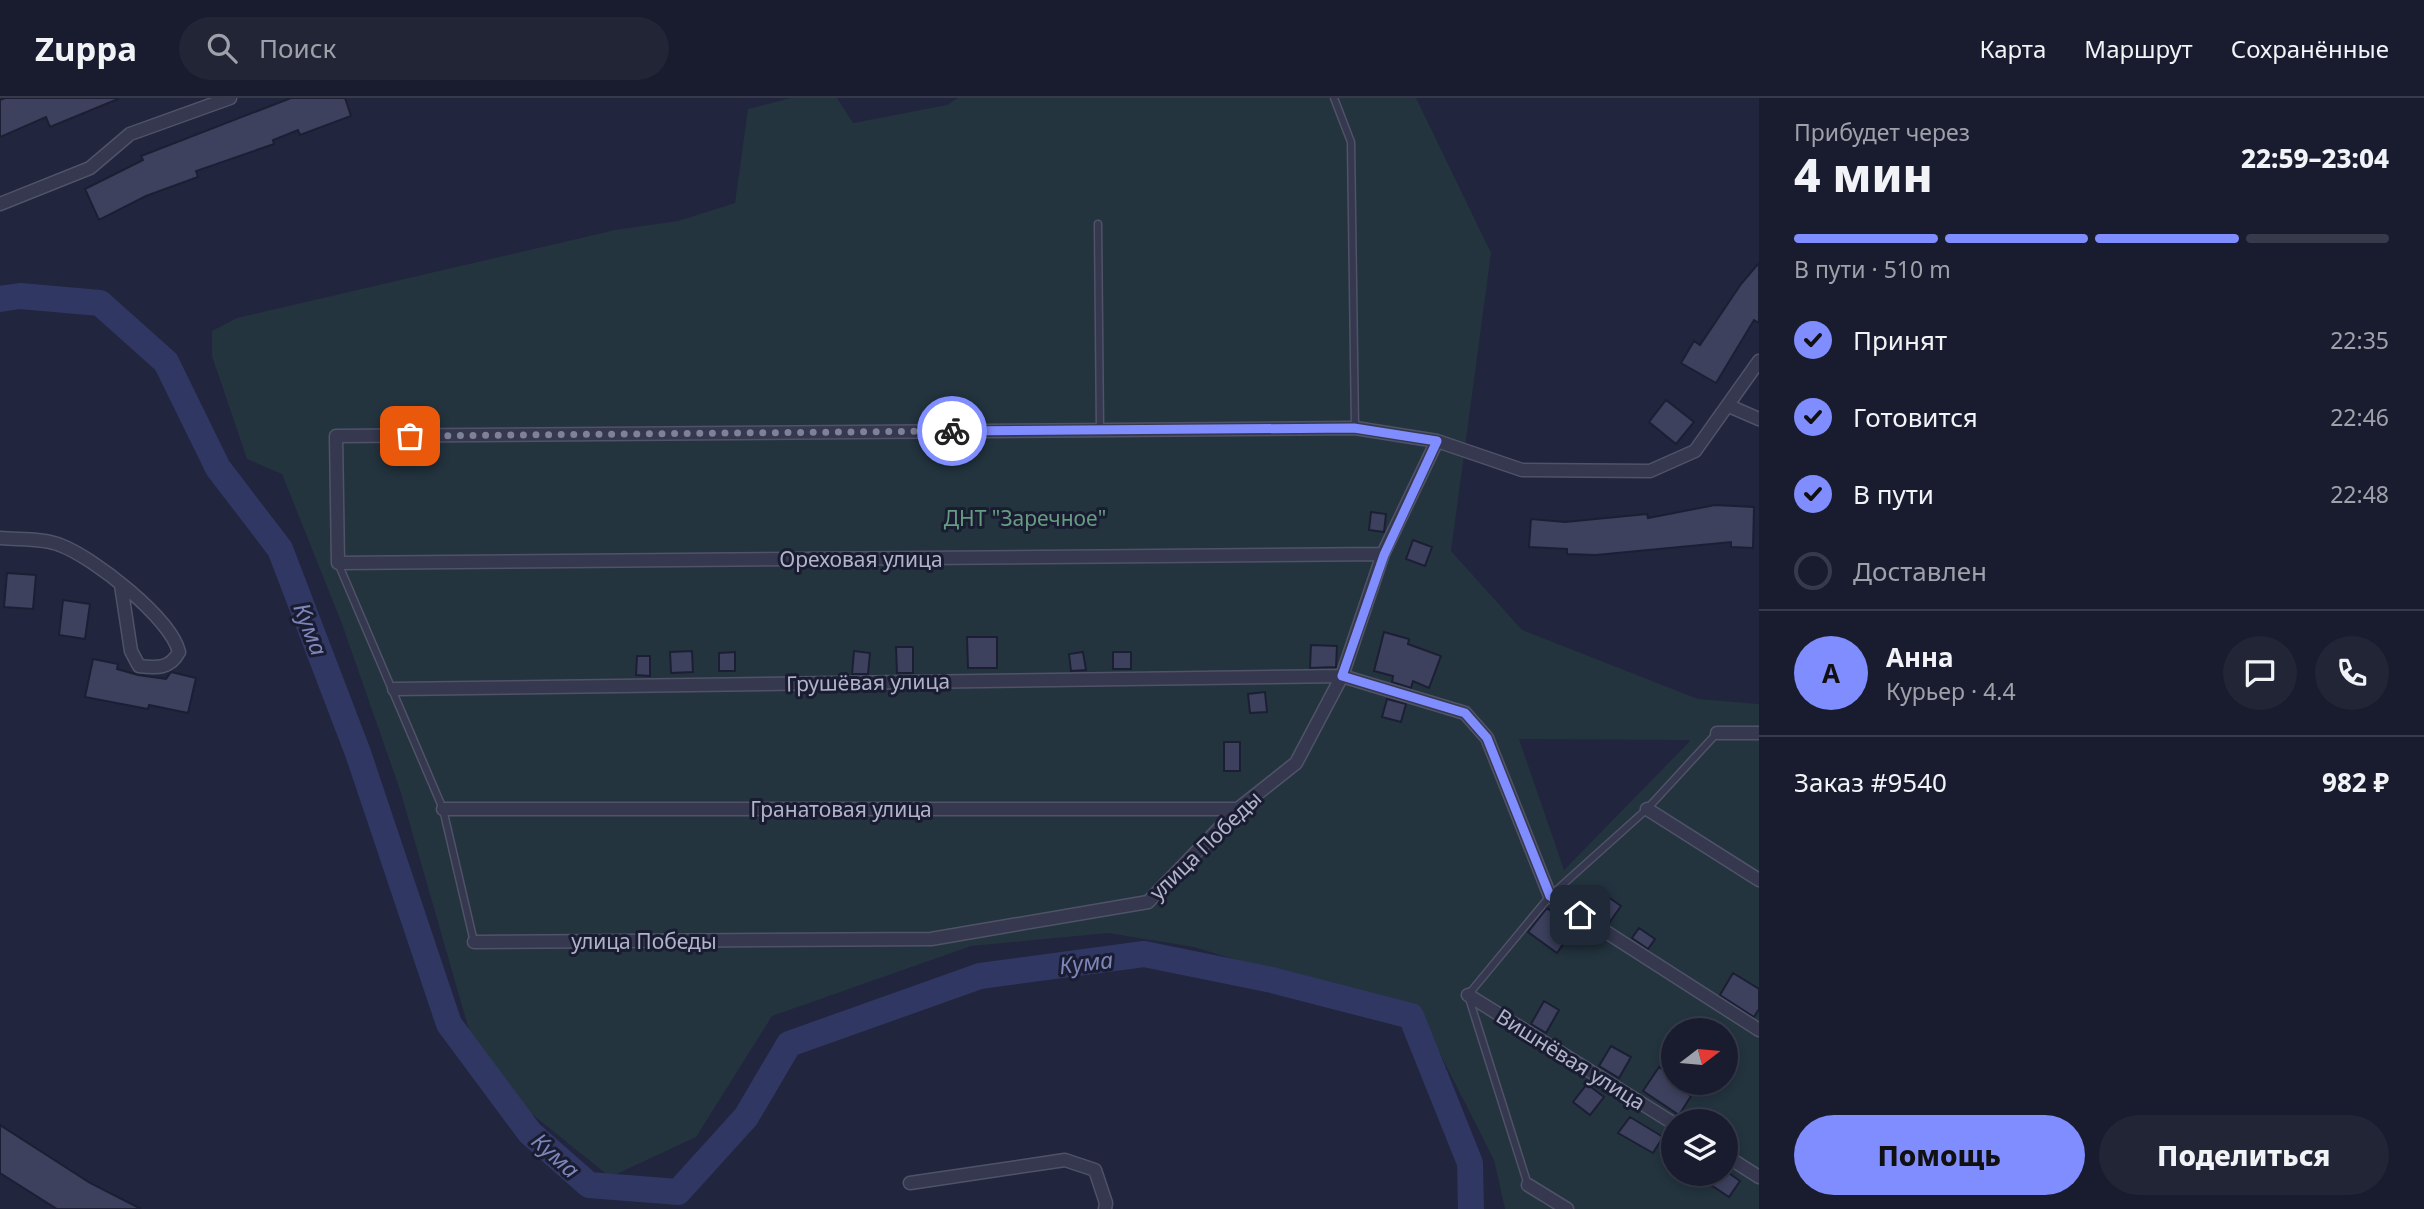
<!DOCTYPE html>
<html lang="ru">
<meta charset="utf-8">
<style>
:root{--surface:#191c2e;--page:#222536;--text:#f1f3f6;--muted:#9fa1aa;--line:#373a4a;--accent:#808dff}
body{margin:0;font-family:"Noto Sans",sans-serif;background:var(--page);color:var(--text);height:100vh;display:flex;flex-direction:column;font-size:26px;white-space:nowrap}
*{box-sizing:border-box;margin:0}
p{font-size:23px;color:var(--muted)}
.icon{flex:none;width:38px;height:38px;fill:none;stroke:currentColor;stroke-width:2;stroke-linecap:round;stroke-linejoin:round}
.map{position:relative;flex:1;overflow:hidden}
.details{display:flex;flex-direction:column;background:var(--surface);width:665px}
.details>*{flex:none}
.needle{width:46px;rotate:74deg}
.buttons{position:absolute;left:1661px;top:920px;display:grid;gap:14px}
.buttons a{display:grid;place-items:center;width:77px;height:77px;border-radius:50%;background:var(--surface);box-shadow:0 4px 10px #0003,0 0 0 2px var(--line);font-size:35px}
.pin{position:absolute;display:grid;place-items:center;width:60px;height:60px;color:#fff;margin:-30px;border-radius:14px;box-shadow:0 4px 10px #0006}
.courier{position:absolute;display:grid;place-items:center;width:70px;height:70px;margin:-35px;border:5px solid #808dff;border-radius:50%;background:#fff;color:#222;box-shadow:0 2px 9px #0007}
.summary em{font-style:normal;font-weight:800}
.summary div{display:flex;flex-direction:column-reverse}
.summary{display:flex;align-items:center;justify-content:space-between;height:119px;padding:0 35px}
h1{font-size:46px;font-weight:800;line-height:52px}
.bar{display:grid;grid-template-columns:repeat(4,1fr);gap:10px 7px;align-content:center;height:84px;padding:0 35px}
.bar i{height:9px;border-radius:5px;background:var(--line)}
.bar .current{background:var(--accent)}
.bar p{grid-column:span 4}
.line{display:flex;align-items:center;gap:18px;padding:0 35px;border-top:2px solid var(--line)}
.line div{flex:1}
.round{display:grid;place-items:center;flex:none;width:74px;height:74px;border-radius:37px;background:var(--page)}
ol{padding:0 35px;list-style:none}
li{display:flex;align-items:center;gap:21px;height:77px}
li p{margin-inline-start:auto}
li .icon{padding:7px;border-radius:50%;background:var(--accent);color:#111;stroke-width:4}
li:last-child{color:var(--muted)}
li i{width:38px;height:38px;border:4px solid var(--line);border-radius:50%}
.primary-button{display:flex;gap:14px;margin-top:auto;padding:14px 35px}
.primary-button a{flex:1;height:80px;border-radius:42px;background:var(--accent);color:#111;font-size:28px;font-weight:800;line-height:80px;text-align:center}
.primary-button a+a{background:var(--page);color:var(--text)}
header{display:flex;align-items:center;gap:42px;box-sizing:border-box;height:98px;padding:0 35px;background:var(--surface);border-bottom:2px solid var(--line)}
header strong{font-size:33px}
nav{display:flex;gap:38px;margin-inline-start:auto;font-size:24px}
.search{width:490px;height:63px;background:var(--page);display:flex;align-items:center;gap:18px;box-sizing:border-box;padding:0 24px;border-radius:38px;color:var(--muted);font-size:26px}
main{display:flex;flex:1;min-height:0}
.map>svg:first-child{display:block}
.green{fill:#23343f;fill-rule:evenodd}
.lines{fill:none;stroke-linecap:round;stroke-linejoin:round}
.river{stroke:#303762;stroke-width:26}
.building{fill:#3d415e;stroke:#1c1f34;stroke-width:2}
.service-casing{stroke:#505368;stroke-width:9}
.minor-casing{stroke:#505368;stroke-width:15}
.service{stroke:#35384e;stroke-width:6}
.minor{stroke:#35384e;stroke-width:12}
.done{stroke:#7e8198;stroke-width:7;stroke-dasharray:0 12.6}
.route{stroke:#808dff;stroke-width:9}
.labels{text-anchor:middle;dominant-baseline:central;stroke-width:6;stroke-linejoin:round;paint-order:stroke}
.park-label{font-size:21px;fill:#669c81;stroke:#1a1d32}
.street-label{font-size:21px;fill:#b0b3c9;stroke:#1a1d32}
.water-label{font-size:23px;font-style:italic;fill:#7e85b8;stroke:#1a1d32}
</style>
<header>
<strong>Zuppa</strong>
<div class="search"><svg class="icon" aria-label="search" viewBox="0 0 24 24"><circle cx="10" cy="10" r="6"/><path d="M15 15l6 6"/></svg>Поиск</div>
<nav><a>Карта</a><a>Маршрут</a><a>Сохранённые</a></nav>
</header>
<main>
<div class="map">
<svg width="1759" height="1111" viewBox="0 0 1759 1111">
<rect width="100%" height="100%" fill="#21253e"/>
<path class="green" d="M791,0H837L853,25L947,7L958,0H1416L1491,155L1451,453L1522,532L1698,601L1759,606V1111H1505L1494,1062L1421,918L1194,849L1108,835L971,848L772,918L696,1039L610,1079L527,1012L471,939L400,692L342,526L282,376L247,361L212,258V233L237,220L615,132L678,123L735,105L748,11ZM1519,641L1690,642V643L1564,772ZM1673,933H1726V985H1673ZM1673,1024H1726V1076H1673Z"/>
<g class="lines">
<path class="river" d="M0,201L20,198L100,205L166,264L218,370L280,451L358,655L449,926L530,1035L589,1087L678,1094L746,1019L789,946L980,878L1144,856L1272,882L1411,918L1470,1065L1471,1111"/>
</g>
<path class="building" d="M5,0H118V1L50,29L46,19L0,39V2Z
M291,0H345L351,18L300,37L298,32L273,42L274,46L196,73L198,79L146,98L99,122L85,91L143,62L141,58Z
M1759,165V225L1754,222L1716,285L1681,265L1694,243L1700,247L1741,186Z
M1666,302L1694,324L1676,346L1649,324Z
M1715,407L1754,409L1753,450L1731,449V444L1596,457L1567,456V451L1529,449L1531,421L1565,424L1647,416L1648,420Z
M1371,414L1386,416L1384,434L1369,432Z
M1413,442L1432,449L1425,468L1406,461Z
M7,475L36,477L33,511L4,509Z
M63,502L90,506L85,541L59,537Z
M1384,534L1409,541L1408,546L1441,558L1429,590L1413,583L1411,590L1392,584L1393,578L1374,573Z
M967,539H997V570H968Z
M1311,547L1337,548L1336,569L1310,570Z
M896,549H913V575H897Z
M692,553L693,574L671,575L670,554Z
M854,553L870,555L868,576H852Z
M735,554V573H719V555Z
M1083,554L1086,572L1071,573L1069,556Z
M1113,554H1131V571H1113Z
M637,558H650V578L636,577Z
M93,561L118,566L117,571L138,577L166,581L171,574L196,580L188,615L149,607L148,611L85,599Z
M1265,594L1267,614L1250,615L1248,596Z
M1387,601L1406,606L1401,624L1382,619Z
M1224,644H1240V673H1224Z
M1608,799L1621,808L1609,825L1596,817Z
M1547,810L1574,830L1557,855L1528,834Z
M1639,830L1655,841L1648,851L1632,840Z
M1733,875L1759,891V911L1754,919L1720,897Z
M1544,903L1559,912L1546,935L1531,926Z
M1611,948L1631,959L1619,980L1599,968Z
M1659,969L1673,978V986L1691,998L1679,1017L1643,993Z
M1587,986L1604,999L1590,1017L1573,1004Z
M1630,1019L1663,1039L1653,1055L1618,1035Z
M0,1027L90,1085L141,1111H57L0,1075Z
M1719,1076H1730L1740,1083L1729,1099L1711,1087Z"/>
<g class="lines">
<g class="service-casing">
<path id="service" d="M1334,0L1351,44L1355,330
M1098,126L1100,332
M338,465L443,711L474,844
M1528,1087L1468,897L1550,798L1647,711L1717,635"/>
</g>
<g class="minor-casing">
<path id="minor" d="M0,106L90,70L130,36L230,0
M1729,308L1759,321
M0,440C18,442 43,440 60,447C93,459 171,520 179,554C170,571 157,570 139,568L131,553L121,487
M1383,456L338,465L336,338L1355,330L1437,343L1522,372L1650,373L1695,353L1759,263
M394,591L1342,578L1465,615L1487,640L1550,798L1759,932
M1717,635H1759
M443,711H1238
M1647,711L1759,782
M474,844L931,841L1148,804L1238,711L1296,665L1342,578L1383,456L1437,343
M1468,897L1673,1025
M1726,1058L1759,1079
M910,1085L1065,1062L1095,1072L1106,1105L1105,1111
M1528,1087L1567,1111"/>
</g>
<use href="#service" class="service"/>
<use href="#minor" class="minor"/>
</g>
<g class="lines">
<path class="done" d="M410,338L952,333"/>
<path class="route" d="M952,333L1354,330L1437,343L1384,457L1342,578L1465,615L1487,640L1550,798L1580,817"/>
</g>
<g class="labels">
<g class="park-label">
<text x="1025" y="420">ДНТ "Заречное"</text>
</g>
<g class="street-label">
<text x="861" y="461">Ореховая улица</text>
<text transform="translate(868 584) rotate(-1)">Грушёвая улица</text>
<text x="841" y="711">Гранатовая улица</text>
<text transform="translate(1205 747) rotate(-44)">улица Победы</text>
<text x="644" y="843">улица Победы</text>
<text transform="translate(1571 961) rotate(32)">Вишнёвая улица</text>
</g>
<g class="water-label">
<text transform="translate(311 531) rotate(69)">Кума</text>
<text transform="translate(1086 864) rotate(-7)">Кума</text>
<text transform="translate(556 1057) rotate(42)">Кума</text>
</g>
</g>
</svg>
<div class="buttons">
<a><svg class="needle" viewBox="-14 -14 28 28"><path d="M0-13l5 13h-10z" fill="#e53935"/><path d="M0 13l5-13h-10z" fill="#9fa1aa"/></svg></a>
<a><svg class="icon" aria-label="layers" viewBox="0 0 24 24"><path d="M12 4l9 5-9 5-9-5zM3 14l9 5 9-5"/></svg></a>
</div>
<div class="pin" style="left:410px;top:338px;background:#ea580c"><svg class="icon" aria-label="bag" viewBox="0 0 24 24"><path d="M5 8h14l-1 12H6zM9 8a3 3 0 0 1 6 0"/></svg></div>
<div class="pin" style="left:1580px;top:817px;background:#1f2937"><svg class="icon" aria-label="home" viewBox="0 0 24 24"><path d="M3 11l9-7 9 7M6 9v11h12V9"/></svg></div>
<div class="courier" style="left:952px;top:333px"><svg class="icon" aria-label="bike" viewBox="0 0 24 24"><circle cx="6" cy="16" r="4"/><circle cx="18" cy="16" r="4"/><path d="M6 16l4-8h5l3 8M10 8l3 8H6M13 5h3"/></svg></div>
</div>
<section class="details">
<div class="summary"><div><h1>4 мин</h1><p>Прибудет через</p></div><em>22:59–23:04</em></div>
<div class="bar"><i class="current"></i><i class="current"></i><i class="current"></i><i></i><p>В пути · 510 m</p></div>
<ol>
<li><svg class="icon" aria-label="check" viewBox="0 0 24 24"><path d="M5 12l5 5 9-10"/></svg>Принят<p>22:35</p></li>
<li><svg class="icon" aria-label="check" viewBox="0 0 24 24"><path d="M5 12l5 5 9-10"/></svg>Готовится<p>22:46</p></li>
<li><svg class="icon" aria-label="check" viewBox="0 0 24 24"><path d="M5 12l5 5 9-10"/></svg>В пути<p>22:48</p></li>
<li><i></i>Доставлен</li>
</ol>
<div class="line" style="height:126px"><b class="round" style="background:var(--accent);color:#111">А</b><div><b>Анна</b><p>Курьер · 4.4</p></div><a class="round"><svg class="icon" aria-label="chat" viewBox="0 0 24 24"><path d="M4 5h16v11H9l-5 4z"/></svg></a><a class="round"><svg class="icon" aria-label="phone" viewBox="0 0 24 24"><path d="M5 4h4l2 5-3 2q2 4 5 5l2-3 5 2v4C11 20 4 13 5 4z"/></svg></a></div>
<div class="line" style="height:91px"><div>Заказ #9540</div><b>982 ₽</b></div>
<div class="primary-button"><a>Помощь</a><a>Поделиться</a></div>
</section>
</main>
